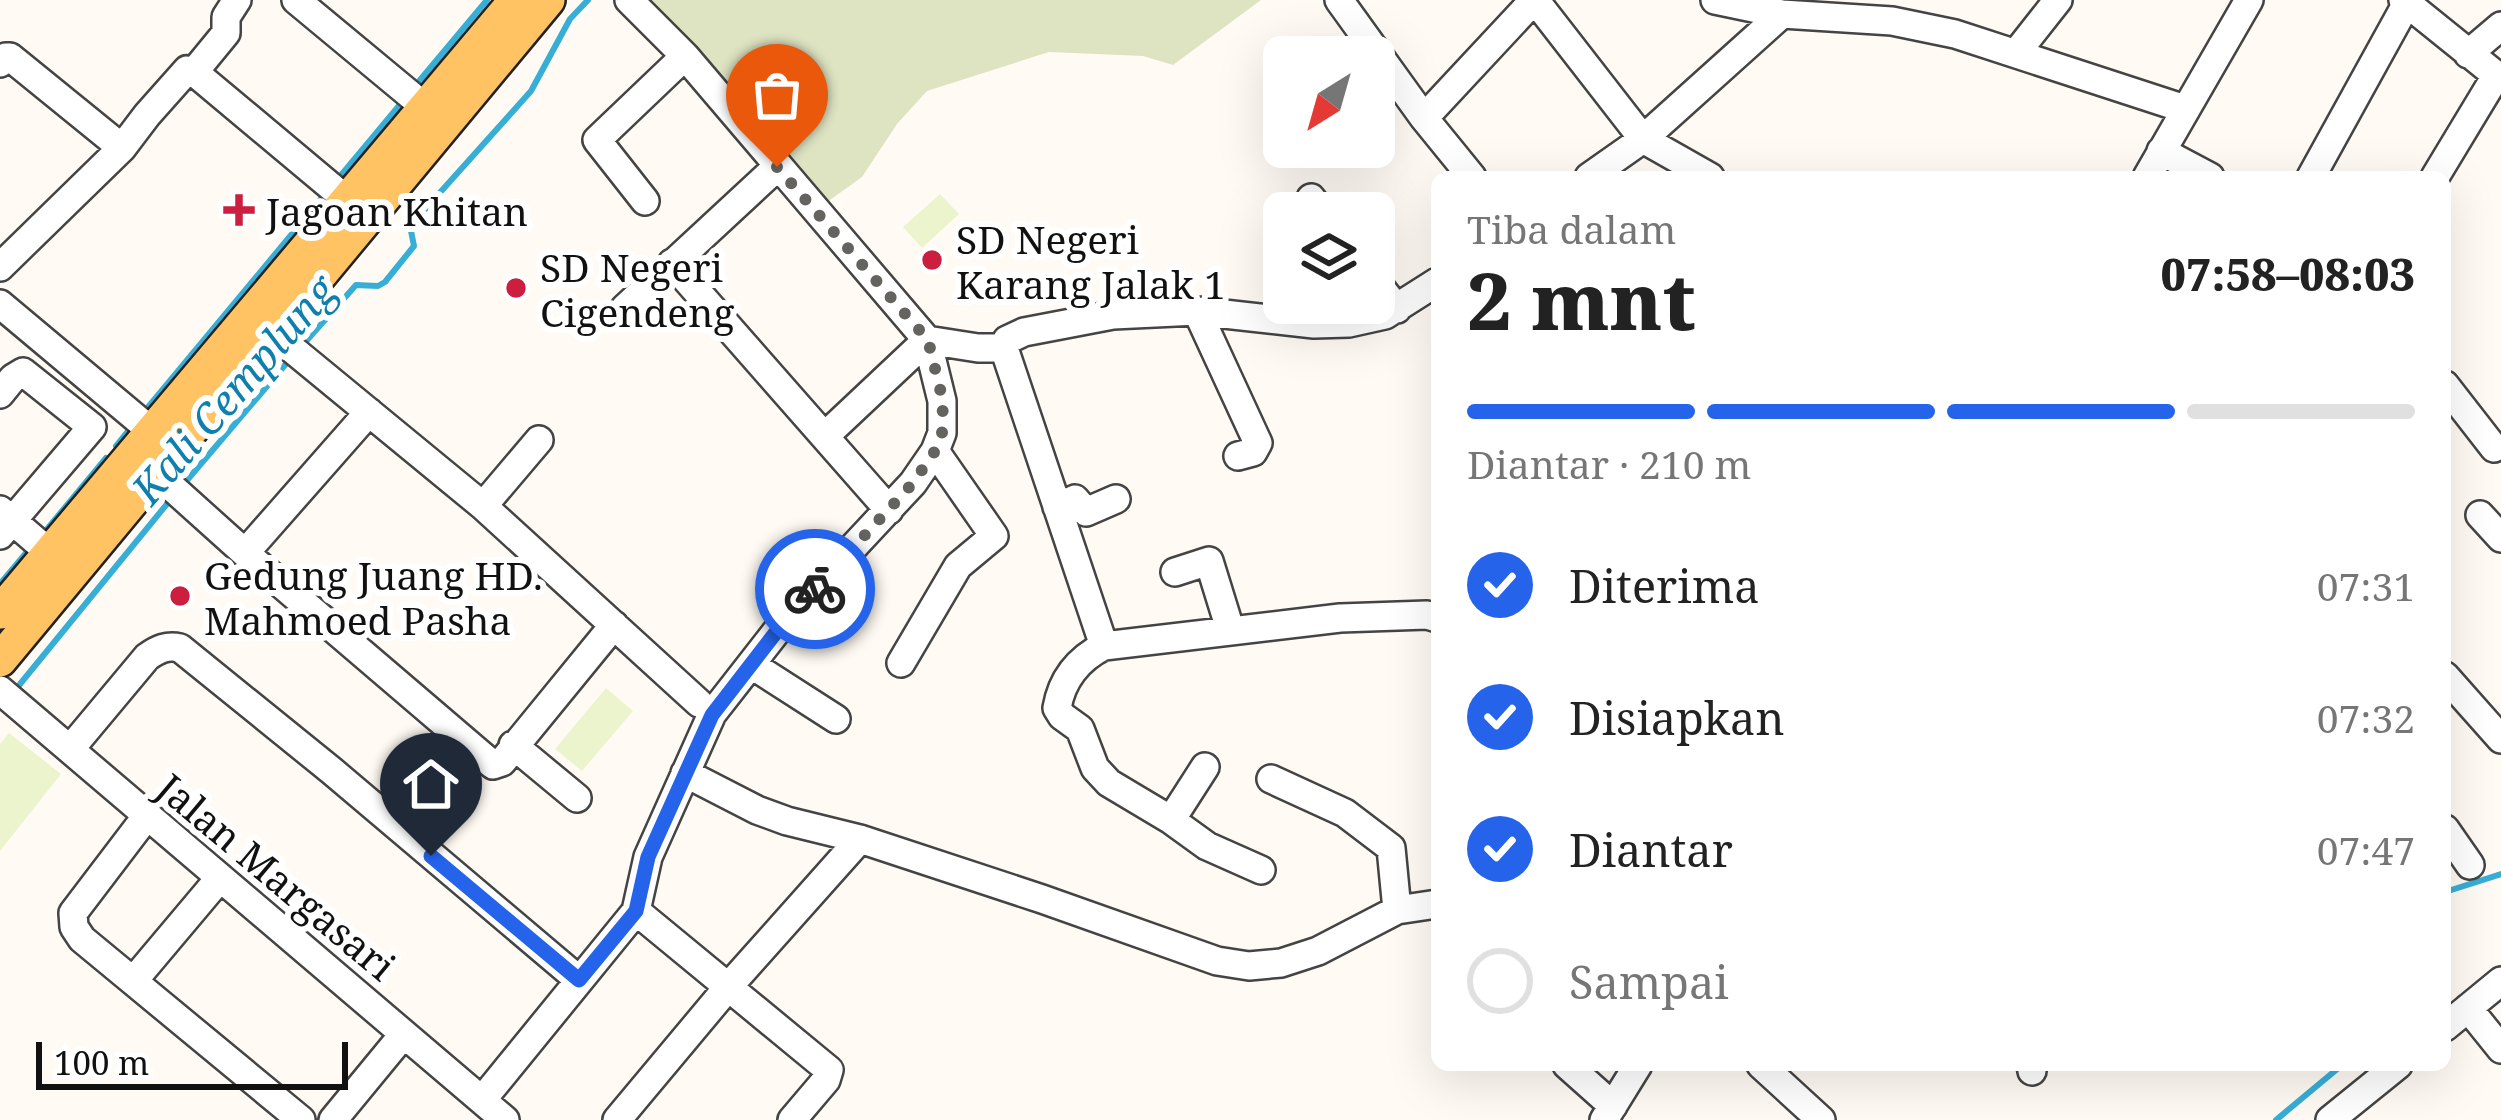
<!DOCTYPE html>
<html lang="id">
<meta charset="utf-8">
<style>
:root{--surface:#fff;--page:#f2f2f2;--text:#222;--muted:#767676;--line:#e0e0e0;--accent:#2563eb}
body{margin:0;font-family:"Noto Serif",serif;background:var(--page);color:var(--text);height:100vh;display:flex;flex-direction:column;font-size:45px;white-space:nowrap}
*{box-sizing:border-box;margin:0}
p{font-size:39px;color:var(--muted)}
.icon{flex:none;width:66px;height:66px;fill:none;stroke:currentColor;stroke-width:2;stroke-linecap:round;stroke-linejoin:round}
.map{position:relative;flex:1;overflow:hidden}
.drawer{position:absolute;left:1431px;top:171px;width:1020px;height:900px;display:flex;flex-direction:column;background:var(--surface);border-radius:18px;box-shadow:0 12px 48px #0002}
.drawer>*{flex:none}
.needle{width:78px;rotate:217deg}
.buttons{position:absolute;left:1263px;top:36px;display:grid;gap:24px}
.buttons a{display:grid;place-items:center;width:132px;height:132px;border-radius:18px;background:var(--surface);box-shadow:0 12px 48px #0002;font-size:60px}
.scale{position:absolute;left:36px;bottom:30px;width:312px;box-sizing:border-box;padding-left:12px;border:6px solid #111;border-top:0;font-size:33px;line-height:42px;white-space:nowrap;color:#111;-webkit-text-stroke:9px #fff;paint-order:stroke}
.pin{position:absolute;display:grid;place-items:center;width:102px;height:102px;color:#fff;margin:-123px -51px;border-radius:50% 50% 50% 0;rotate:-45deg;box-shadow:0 0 12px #0007}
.pin .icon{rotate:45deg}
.courier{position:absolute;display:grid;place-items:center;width:120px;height:120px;margin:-60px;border:9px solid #2563eb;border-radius:50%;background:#fff;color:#222;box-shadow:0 3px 15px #0007}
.headline em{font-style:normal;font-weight:800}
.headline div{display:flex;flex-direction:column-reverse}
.headline{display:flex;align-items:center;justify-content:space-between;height:204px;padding:0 36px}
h1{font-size:78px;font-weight:800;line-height:90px}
.bar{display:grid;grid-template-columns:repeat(4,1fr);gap:18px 12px;align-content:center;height:144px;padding:0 36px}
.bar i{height:15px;border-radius:9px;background:var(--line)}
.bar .active{background:var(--accent)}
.bar p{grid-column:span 4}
ol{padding:0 36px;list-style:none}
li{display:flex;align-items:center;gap:36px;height:132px}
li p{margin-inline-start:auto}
li .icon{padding:12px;border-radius:50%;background:var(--accent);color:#fff;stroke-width:4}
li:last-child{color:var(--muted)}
li i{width:66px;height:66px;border:6px solid var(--line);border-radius:50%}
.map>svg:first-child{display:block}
.cemetery{fill:#dee4c2}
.pitch{fill:#ecf4cd}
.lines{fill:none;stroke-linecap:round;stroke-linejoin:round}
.stream{stroke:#37aed6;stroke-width:6}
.minor-casing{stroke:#444;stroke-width:32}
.major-casing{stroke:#222;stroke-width:38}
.minor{stroke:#fff;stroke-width:27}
.major{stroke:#ffc364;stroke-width:33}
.done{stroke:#646360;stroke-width:12;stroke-dasharray:0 21.6}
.route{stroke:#2563eb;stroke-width:15}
.poi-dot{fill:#cc1e3f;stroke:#fff;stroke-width:4.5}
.labels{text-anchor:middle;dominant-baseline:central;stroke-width:12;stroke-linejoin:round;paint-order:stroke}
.poi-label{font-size:39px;fill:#111;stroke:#fff;text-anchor:start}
.street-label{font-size:39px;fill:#111;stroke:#fff}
.water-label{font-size:42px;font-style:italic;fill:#0f7fad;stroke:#fff}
</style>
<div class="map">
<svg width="2501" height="1120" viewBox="0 0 2501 1120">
<rect width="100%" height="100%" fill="#fffbf4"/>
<path class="cemetery" d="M644,0H1261L1173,65L1143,56L1049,52L927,91L897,124L862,177L823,205Z"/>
<path class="pitch" d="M940,194L959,214L922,248L903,227Z
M606,688L633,711L582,771L555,749Z
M9,733L61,774L0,851V744Z"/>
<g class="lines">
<path class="stream" d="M415,86L487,0
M337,180L403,101
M300,348L356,285L378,286L385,282L414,246L410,226L531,91L570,19L588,0
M144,412L326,193
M116,446L132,426
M183,485L291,358
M43,534L106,458
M0,584L26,553
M16,689L171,499
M2445,892L2501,874
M2276,1120L2342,1065"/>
<g class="minor-casing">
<path id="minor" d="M296,0L425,107
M1339,0L1424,118L1472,177
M1535,0L1643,139L1710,177
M1715,0L1782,14
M2403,0L2501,79
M2017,52L2058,0
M2468,54L2501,26
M0,63L6,57H10L122,148
M194,72L226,33V17L237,0
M1424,118L1534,0
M2161,151L2210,177
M1589,177L1643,139L1782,14L1892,21L1955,34L2185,109
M2147,177L2249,0
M2311,177L2407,3
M2435,177L2496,76
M1311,198L1323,213
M645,201L597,140L685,56
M672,263L889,510
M0,267L122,148L147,115L187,70L194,72L347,200
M1374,279L1397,309
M0,304L167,444
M625,308L777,167
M1197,311L1258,443L1253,452L1238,456
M258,321L483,506L699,703
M1004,348L1104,646L1340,618L1427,615L1437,618
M2445,385L2494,448
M0,394L13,378L23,372L92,427L0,535
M825,436L927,340L978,348H1004L1007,340L1024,332L1113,315L1197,311L1314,324L1349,323L1385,315L1437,282
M156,473L245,553L493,765L502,762L614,625
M483,506L539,440
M1057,507L1075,499L1086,512L1116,499
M0,510L50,553
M2480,515L2501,538
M245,553L369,412
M1175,572L1209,561L1230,629
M1104,646C1078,659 1062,679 1057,708L1062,716L1080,729L1095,768L1109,783L1171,820L1207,846L1261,870
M901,663L958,566L994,536L935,451
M752,665L836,719
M2445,676L2501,739
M0,690L505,1120
M513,745L577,798
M71,748L147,657C158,649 167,645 180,648L332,771L579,980
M685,773L757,810L787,821L860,839L1042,899L1217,961L1249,966L1281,963L1318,951L1397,910L1437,904
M1271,779L1345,813L1391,848L1397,910
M146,817L73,913L74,927L82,939L301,1120
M1171,820L1205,767
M2445,829L2470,865
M636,911L829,1070L826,1080L792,1120
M134,980L219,879
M2468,1008L2501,1049
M2445,1027L2501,981
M1567,1065L1613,1106
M1761,1065L1821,1120
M2031,1065L2032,1071
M482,1100L636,911L648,857L712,714L787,618L913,483L935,451L942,433V401L927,340L685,56L629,0
M333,1120L403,1035
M617,1120L729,986L860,839
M1604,1120L1638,1065
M2330,1120L2398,1065"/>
</g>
<g class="major-casing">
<path id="major" d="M0,612L516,0
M0,660L548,0"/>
</g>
<use href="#minor" class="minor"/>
<use href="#major" class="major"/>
</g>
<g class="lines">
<path class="done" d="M777,167L928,340L943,401L942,433L935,451L913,483L815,589"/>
<path class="route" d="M431,856L579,980L636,911L648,857L712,715L787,618L815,589"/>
</g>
<g class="poi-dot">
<path d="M233 192h12v12h12v12h-12v12h-12v-12h-12v-12h12z"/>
<circle cx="932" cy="260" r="12"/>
<circle cx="516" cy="288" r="12"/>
<circle cx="180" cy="596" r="12"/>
</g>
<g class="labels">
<g class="poi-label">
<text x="266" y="210">Jagoan Khitan</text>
<text x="956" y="238">SD Negeri<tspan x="956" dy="45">Karang Jalak 1</tspan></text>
<text x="540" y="266">SD Negeri<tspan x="540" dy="45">Cigendeng</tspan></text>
<text x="204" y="574">Gedung Juang HD.<tspan x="204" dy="45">Mahmoed Pasha</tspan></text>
</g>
<g class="street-label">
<text transform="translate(277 876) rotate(40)">Jalan Margasari</text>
</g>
<g class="water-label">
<text transform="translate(233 389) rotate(-49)">Kali Cemplung</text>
</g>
</g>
</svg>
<div class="buttons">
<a><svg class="needle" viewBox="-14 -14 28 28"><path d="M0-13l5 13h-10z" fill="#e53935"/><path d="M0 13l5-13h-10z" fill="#767676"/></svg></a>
<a><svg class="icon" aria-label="layers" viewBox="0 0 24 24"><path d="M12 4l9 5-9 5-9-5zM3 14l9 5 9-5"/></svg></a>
</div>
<div class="scale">100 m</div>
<div class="pin" style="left:777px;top:167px;background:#ea580c"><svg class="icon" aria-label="bag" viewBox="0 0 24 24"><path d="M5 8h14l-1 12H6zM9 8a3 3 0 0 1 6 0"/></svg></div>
<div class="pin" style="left:431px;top:856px;background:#1f2937"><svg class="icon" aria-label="home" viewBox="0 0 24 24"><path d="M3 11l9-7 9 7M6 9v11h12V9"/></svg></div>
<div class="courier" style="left:815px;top:589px"><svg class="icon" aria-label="bike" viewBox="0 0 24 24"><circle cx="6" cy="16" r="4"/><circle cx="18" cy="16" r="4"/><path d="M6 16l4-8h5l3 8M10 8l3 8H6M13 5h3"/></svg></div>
<section class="drawer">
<div class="headline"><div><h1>2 mnt</h1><p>Tiba dalam</p></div><em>07:58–08:03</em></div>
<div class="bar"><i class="active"></i><i class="active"></i><i class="active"></i><i></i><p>Diantar · 210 m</p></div>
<ol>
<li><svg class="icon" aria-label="check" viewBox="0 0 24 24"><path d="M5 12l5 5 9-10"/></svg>Diterima<p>07:31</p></li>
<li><svg class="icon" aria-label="check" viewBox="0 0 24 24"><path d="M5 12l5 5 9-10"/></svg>Disiapkan<p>07:32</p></li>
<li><svg class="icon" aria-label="check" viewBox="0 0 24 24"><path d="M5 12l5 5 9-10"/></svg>Diantar<p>07:47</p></li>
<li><i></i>Sampai</li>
</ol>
</section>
</div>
